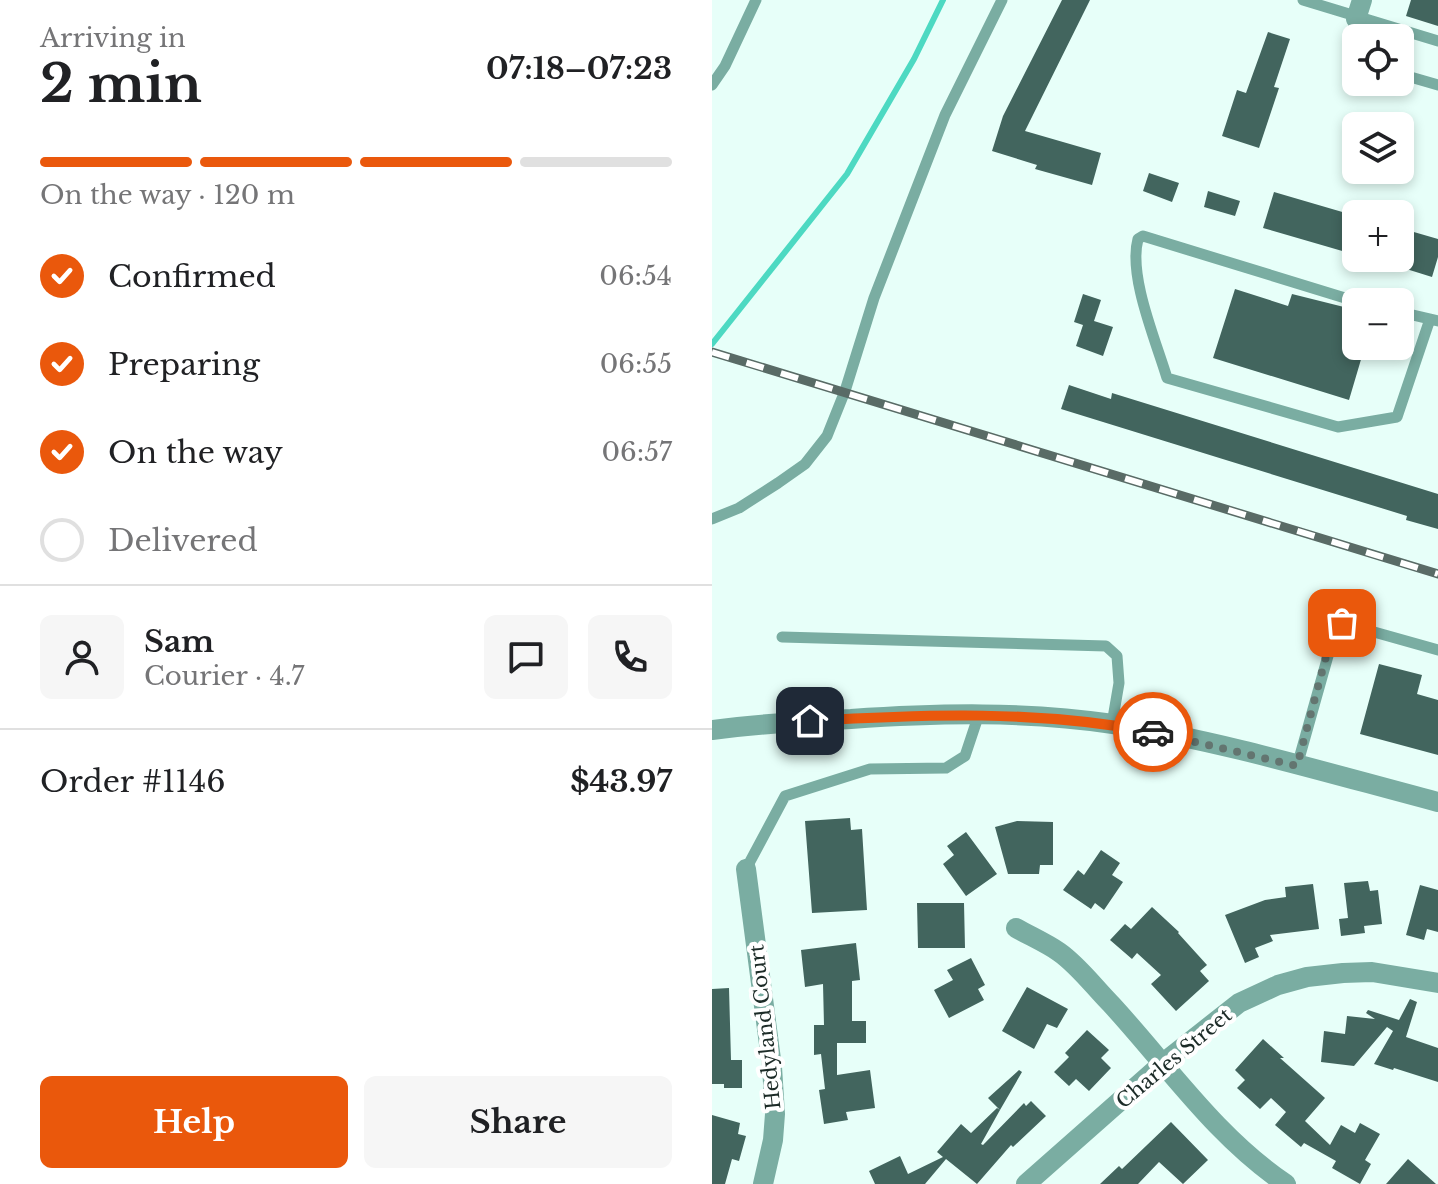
<!DOCTYPE html>
<meta charset="utf-8">
<style>
:root{--surface:#fff;--page:#f6f6f6;--text:#202124;--muted:#757577;--line:#e0e0e0;--accent:#ea580c}
body{margin:0;font-family:"Libre Baskerville",serif;background:var(--page);color:var(--text);height:100vh;display:flex;flex-direction:column;font-size:30px;white-space:nowrap}
*{box-sizing:border-box;margin:0}
p{font-size:26px;color:var(--muted)}
.icon{flex:none;width:44px;height:44px;fill:none;stroke:currentColor;stroke-width:2;stroke-linecap:round;stroke-linejoin:round}
.map{position:relative;flex:1;overflow:hidden}
.panel{display:flex;flex-direction:column;background:var(--surface);width:712px}
.panel>*{flex:none}
.controls{position:absolute;left:630px;top:24px;display:grid;gap:16px}
.controls a{display:grid;place-items:center;width:72px;height:72px;border-radius:12px;background:var(--surface);box-shadow:0 4px 12px #0003;font-size:40px}
.pin{position:absolute;display:grid;place-items:center;width:68px;height:68px;color:#fff;margin:-34px;border-radius:16px;box-shadow:0 4px 12px #0006}
.courier{position:absolute;display:grid;place-items:center;width:80px;height:80px;margin:-40px;border:6px solid #ea580c;border-radius:50%;background:#fff;color:#222;box-shadow:0 2px 10px #0007}
.headline em{font-style:normal;font-weight:700}
.headline div{display:flex;flex-direction:column-reverse}
.headline{display:flex;align-items:center;justify-content:space-between;height:136px;padding:0 40px}
h1{font-size:52px;font-weight:700;line-height:60px}
.bar{display:grid;grid-template-columns:repeat(4,1fr);gap:12px 8px;align-content:center;height:96px;padding:0 40px}
.bar i{height:10px;border-radius:6px;background:var(--line)}
.bar .active{background:var(--accent)}
.bar p{grid-column:span 4}
.line{display:flex;align-items:center;gap:20px;padding:0 40px;border-top:2px solid var(--line)}
.line div{flex:1}
.round{display:grid;place-items:center;flex:none;width:84px;height:84px;border-radius:12px;background:var(--page)}
ol{padding:0 40px;list-style:none}
li{display:flex;align-items:center;gap:24px;height:88px}
li p{margin-inline-start:auto}
li .icon{padding:8px;border-radius:50%;background:var(--accent);color:#fff;stroke-width:4}
li:last-child{color:var(--muted)}
li i{width:44px;height:44px;border:4px solid var(--line);border-radius:50%}
.primary-button{display:flex;gap:16px;margin-top:auto;padding:16px 40px}
.primary-button a{flex:1;height:92px;border-radius:12px;background:var(--accent);color:#fff;font-size:32px;font-weight:700;line-height:92px;text-align:center}
.primary-button a+a{background:var(--page);color:var(--text)}
main{display:flex;flex:1;min-height:0}
.map>svg:first-child{display:block}
.lines{fill:none;stroke-linecap:round;stroke-linejoin:round}
.stream{stroke:#4dd9c2;stroke-width:6}
.building{fill:#42655e}
.service{stroke:#7aada2;stroke-width:11}
.minor{stroke:#7aada2;stroke-width:20}
.tertiary{stroke:#7aada2;stroke-width:20}
.rail-casing{stroke:#596b66;stroke-width:9}
.rail{stroke:#fff;stroke-width:6;stroke-dasharray:18;stroke-linecap:butt}
.done{stroke:#637570;stroke-width:8;stroke-dasharray:0 14.4}
.route{stroke:#ea580c;stroke-width:10}
.labels{text-anchor:middle;dominant-baseline:central;stroke-width:8;stroke-linejoin:round;paint-order:stroke}
.street-label{font-size:20px;fill:#1c2b27;stroke:#fff}
</style>
<main>
<section class="panel">
<div class="headline"><div><h1>2 min</h1><p>Arriving in</p></div><em>07:18–07:23</em></div>
<div class="bar"><i class="active"></i><i class="active"></i><i class="active"></i><i></i><p>On the way · 120 m</p></div>
<ol>
<li><svg class="icon" aria-label="check" viewBox="0 0 24 24"><path d="M5 12l5 5 9-10"/></svg>Confirmed<p>06:54</p></li>
<li><svg class="icon" aria-label="check" viewBox="0 0 24 24"><path d="M5 12l5 5 9-10"/></svg>Preparing<p>06:55</p></li>
<li><svg class="icon" aria-label="check" viewBox="0 0 24 24"><path d="M5 12l5 5 9-10"/></svg>On the way<p>06:57</p></li>
<li><i></i>Delivered</li>
</ol>
<div class="line" style="height:144px"><a class="round"><svg class="icon" aria-label="person" viewBox="0 0 24 24"><circle cx="12" cy="8" r="4"/><path d="M4 21q1-7 8-7t8 7"/></svg></a><div><b>Sam</b><p>Courier · 4.7</p></div><a class="round"><svg class="icon" aria-label="chat" viewBox="0 0 24 24"><path d="M4 5h16v11H9l-5 4z"/></svg></a><a class="round"><svg class="icon" aria-label="phone" viewBox="0 0 24 24"><path d="M5 4h4l2 5-3 2q2 4 5 5l2-3 5 2v4C11 20 4 13 5 4z"/></svg></a></div>
<div class="line" style="height:104px"><div>Order #1146</div><b>$43.97</b></div>
<div class="primary-button"><a>Help</a><a>Share</a></div>
</section>
<div class="map">
<svg width="726" height="1184" viewBox="0 0 726 1184">
<rect width="100%" height="100%" fill="#e7fff9"/>
<g class="lines">
<path class="stream" d="M0,344L135,174L202,59L231,0"/>
</g>
<path class="building" d="M350,0H378L313,131L389,153L380,185L323,169L325,165L280,151L291,116Z
M699,0H726V26L694,16Z
M556,32L578,39L562,87L567,88L547,148L510,136L525,90L534,93Z
M437,173L467,183L460,202L431,191Z
M496,191L528,201L523,216L492,207Z
M562,192L644,216V255L551,228Z
M688,228L726,239V257L720,277L688,267Z
M523,289L576,306L580,294L644,310V346H653L637,400L501,358Z
M371,294L389,300L382,321L401,327L391,356L364,346L371,325L362,322Z
M357,385L399,399L400,393L726,494V529L694,520L695,516L349,409Z
M667,664L710,675L705,694L726,700V755L648,734Z
M138,818L139,830L150,829L155,910L100,913L93,821Z
M305,821L341,822V865H328L327,874H296L283,827Z
M254,832L285,874L254,896L231,864L242,855L235,846Z
M389,850L408,863L400,875L411,882L392,910L383,903L379,909L351,890L366,870L372,875Z
M656,881L658,891L666,890L670,924L652,926L653,933L629,936L627,919L636,918L632,883Z
M601,884L607,929L558,935L561,941L543,948L547,957L533,963L513,915L553,900L574,897L573,887Z
M708,885L726,890V932L715,929L712,940L694,935Z
M205,903H252L253,948H206Z
M440,907L467,932L466,933L495,965L488,971L497,981L464,1011L439,984L449,975L425,953L420,959L398,940L413,924L419,929Z
M144,943L148,980L140,981V1021H154V1043H125V1075L158,1070L163,1108L134,1112L136,1120L112,1124L107,1090L113,1089L109,1054L102,1055V1025H112L111,984L93,987L89,950Z
M259,958L273,985L266,989L272,1000L237,1018L222,990L241,980L235,970Z
M315,987L356,1009L345,1028L335,1024L322,1049L290,1031Z
M17,988L19,1060H30V1088H12V1084H0V989Z
M698,999L705,1002L694,1037L726,1048V1082L682,1068L681,1070L662,1064L681,1031L675,1027L642,1066L609,1062L612,1031L633,1034L635,1016L663,1019L654,1013L656,1010L687,1020Z
M375,1030L397,1050L389,1058L399,1068L377,1091L364,1079L357,1086L342,1072L357,1057L353,1053Z
M551,1039L572,1058H568L613,1098L593,1121L618,1145L629,1125L643,1133L648,1123L668,1134L653,1160L659,1164L648,1184L620,1168L624,1161L592,1143L589,1147L563,1125L574,1112L559,1098L548,1109L525,1088L533,1080L523,1070Z
M307,1070L310,1072L288,1110L276,1098Z
M319,1101L334,1116L301,1147L299,1145L265,1184L234,1159L213,1184H163L157,1171L188,1156L196,1174L231,1157L225,1152L249,1124L259,1133L285,1108L288,1110L269,1144L271,1145L312,1103L314,1106Z
M0,1115L28,1123L26,1134L34,1136L27,1161L20,1159L13,1184H0Z
M459,1122L496,1160L471,1184L447,1162L426,1184H388L407,1166L410,1169Z
M696,1159L724,1184H674Z"/>
<g class="lines">
<path class="service" d="M591,0L726,41
M644,19L640,32L644,49
M688,74L726,85
M0,85L13,66L44,0
M646,302L431,236L426,239C416,276 444,341 455,378L626,427L685,417L718,319
M688,312L726,321
M0,519L27,508L66,483L93,464L115,436L133,391L162,298L233,115L290,0
M70,637L394,646L405,656L407,683L400,724
M585,766L625,624L630,623L726,650
M34,869L73,796L158,769L234,768L253,756L267,714"/>
<path class="minor" d="M644,19L650,0
M34,869L60,1067L63,1114L61,1140L51,1184
M304,928C318,936 334,943 347,952C367,966 382,987 399,1004C456,1066 504,1137 574,1184
M314,1184L451,1063L527,1003L566,985L595,977L631,973L660,972L726,983"/>
<path class="tertiary" d="M0,730C46,724 93,721 139,719C226,713 314,711 401,724C510,741 619,774 726,802"/>
<g class="rail-casing">
<path id="rail" d="M0,352L726,574"/>
</g>
<use href="#rail" class="rail"/>
</g>
<g class="lines">
<path class="done" d="M441,732L585,766L621,630L625,624L630,623"/>
<path class="route" d="M98,721C214,714 326,710 441,732"/>
</g>
<g class="labels">
<g class="street-label">
<text transform="translate(53 1027) rotate(-96)">Hedyland Court</text>
<text transform="translate(462 1058) rotate(-40)">Charles Street</text>
</g>
</g>
</svg>
<div class="controls">
<a><svg class="icon" aria-label="locate" viewBox="0 0 24 24"><circle cx="12" cy="12" r="6"/><path d="M12 2v4M12 18v4M2 12h4M18 12h4"/></svg></a>
<a><svg class="icon" aria-label="layers" viewBox="0 0 24 24"><path d="M12 4l9 5-9 5-9-5zM3 14l9 5 9-5"/></svg></a>
<a>+</a>
<a>−</a>
</div>
<div class="pin" style="left:630px;top:623px;background:#ea580c"><svg class="icon" aria-label="bag" viewBox="0 0 24 24"><path d="M5 8h14l-1 12H6zM9 8a3 3 0 0 1 6 0"/></svg></div>
<div class="pin" style="left:98px;top:721px;background:#1f2937"><svg class="icon" aria-label="home" viewBox="0 0 24 24"><path d="M3 11l9-7 9 7M6 9v11h12V9"/></svg></div>
<div class="courier" style="left:441px;top:732px"><svg class="icon" aria-label="car" viewBox="0 0 24 24"><path d="M5 17H2v-5l4-1 3-4h7l3 4 3 1v5h-3M9 17h6M6 11h13"/><circle cx="7" cy="17" r="2"/><circle cx="17" cy="17" r="2"/></svg></div>
</div>
</main>
